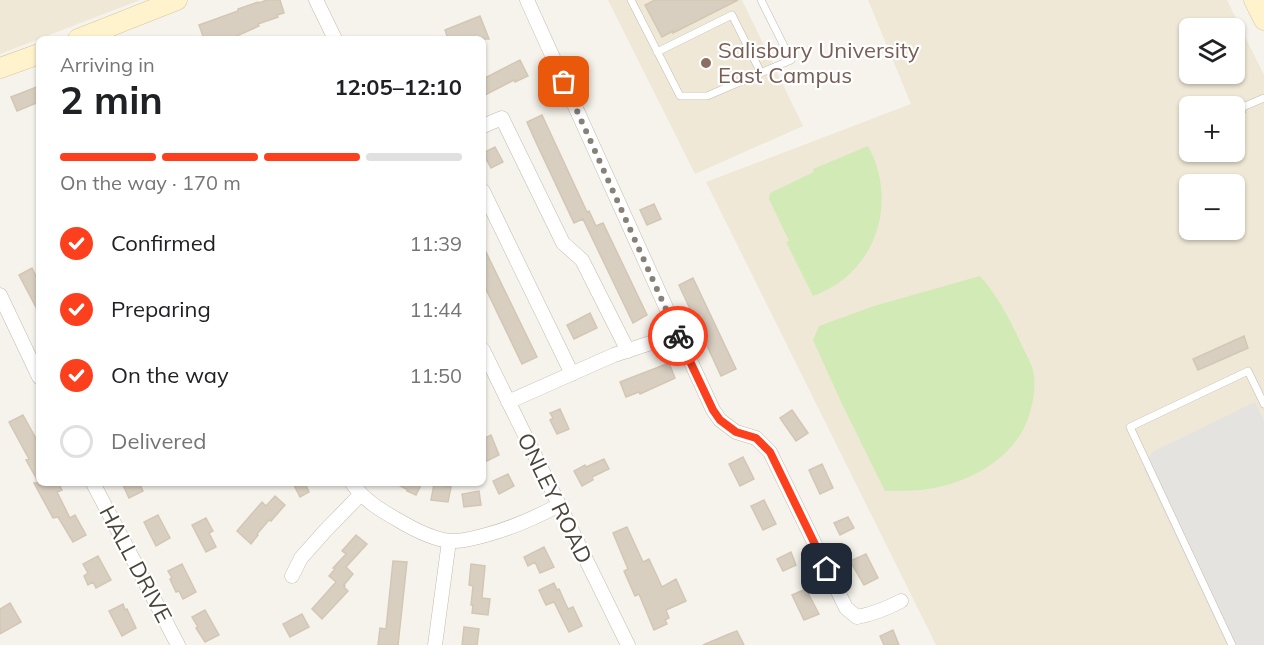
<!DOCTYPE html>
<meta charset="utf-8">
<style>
:root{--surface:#fff;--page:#f2f2f2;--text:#202124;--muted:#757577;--line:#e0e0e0;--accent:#fc3f1d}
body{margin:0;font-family:Mulish,sans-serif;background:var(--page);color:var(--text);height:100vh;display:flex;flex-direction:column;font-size:22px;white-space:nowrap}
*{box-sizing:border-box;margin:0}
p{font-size:20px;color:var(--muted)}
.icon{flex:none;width:33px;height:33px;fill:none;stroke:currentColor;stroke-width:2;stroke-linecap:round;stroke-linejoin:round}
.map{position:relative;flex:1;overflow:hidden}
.panel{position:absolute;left:36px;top:36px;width:450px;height:450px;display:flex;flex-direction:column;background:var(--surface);border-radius:9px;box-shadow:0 2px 4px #0004}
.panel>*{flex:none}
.fabs{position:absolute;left:1179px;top:18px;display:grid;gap:12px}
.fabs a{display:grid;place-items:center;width:66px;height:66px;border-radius:9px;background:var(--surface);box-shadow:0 2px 4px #0004;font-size:30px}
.pin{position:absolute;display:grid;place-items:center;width:51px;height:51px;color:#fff;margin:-26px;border-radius:12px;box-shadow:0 3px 9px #0006}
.courier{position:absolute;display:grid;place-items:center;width:60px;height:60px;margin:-30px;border:4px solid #fc3f1d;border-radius:50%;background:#fff;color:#222;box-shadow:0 2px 8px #0007}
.headline em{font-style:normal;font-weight:700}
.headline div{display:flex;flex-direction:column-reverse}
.headline{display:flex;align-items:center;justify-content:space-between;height:102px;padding:0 24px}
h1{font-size:39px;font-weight:700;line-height:45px}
.bar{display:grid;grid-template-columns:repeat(4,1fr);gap:9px 6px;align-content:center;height:72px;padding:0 24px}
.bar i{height:8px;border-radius:4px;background:var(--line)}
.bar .current{background:var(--accent)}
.bar p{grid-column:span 4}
ol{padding:0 24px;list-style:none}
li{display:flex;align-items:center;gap:18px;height:66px}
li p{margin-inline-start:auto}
li .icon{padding:6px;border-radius:50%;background:var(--accent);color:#fff;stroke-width:4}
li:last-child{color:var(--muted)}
li i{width:33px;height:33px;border:3px solid var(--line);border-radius:50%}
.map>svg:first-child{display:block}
.education{fill:#efe8d6;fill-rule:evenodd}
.green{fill:#d2eab5}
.parking{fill:#e5e3e0}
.building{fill:#d8cfc1;stroke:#d3c7b4;stroke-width:1.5}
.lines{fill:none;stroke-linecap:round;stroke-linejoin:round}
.lane-casing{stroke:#c2bbae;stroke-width:8}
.street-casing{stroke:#c2bbae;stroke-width:15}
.secondary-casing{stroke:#d6c79b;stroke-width:21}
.lane{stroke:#fff;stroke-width:7}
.street{stroke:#fff;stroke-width:14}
.secondary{stroke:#fff3cd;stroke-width:20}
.done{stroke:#878178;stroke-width:6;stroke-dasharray:0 10.8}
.route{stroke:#fc3f1d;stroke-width:8}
.education-dot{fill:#8d6e63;stroke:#fff;stroke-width:2}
.labels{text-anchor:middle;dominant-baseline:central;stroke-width:4.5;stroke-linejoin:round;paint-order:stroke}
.education-label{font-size:22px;fill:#785e54;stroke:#fff;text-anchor:start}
.street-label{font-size:22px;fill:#4b4439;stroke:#fff}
</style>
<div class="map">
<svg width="1264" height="645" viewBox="0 0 1264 645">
<rect width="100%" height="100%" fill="#f6f3ec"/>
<path class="education" d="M0,0H140L0,54Z
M608,0H742L803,126L695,174Z
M868,0H1227L1264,75V645H936L706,182L911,104ZM1190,28H1234V74H1190ZM1190,106H1234V152H1190ZM1190,184H1234V230H1190Z"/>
<path class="green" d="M868,146C899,202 876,274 813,296L786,242L789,241L769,199L770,193L814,172L813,169Z
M980,276C999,298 1010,319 1022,346C1026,354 1031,362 1033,371C1036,384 1034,399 1030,412C1018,458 967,485 921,490C909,491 897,491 885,491L842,404L813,340L819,326L874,306Z"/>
<path class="parking" d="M1255,402L1264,421V645H1227L1144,469L1152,452Z"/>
<path class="building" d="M267,0H280L284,13L277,15L278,17L258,24L259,26L230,39H204L199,25L238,11V9L258,2L259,3Z
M655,0H738L673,33V31L662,37L645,5Z
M480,16L489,39H448L445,30Z
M520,60L528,76L515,82L514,80L483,96V79Z
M39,86V102L17,111L11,97Z
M542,115L587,212L589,211L596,226L603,223L647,315L633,323L583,219L574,223L534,138L527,122Z
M495,147L503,162L491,168L483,153Z
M654,204L661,219L647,225L640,210Z
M483,246L537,357L522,364L483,283Z
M32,268L39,282V313L19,275Z
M693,278L736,369L721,376L679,285Z
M590,313L597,328L574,339L567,325Z
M1244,336L1248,348L1198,370L1193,359Z
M669,363L675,378L640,394L639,392L626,397L620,382Z
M560,409L569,429L557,434L550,420L553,418L550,413Z
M792,410L808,433L796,441L780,418Z
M23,415L39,444V483H58L62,490L57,492L70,518L75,515L86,535L73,542L58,517L53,518L34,483H39L26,460L29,459L9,422Z
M491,435L499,455L487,461L483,454V439Z
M743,457L754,479L740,486L729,464Z
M604,459L609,469L592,477L593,480L582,486L574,471L585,465L586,467Z
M822,464L833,488L820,494L809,470Z
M508,474L514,486L499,494L493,481Z
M122,483H139L143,491L129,498Z
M293,483H305L309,492L300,497Z
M395,483H422L416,495L407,491L408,490Z
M434,484L451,487L448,502L431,500Z
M479,491L481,505L464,507L462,494Z
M275,496L285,505L271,521L269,520L257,534L258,535L251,544L237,531L262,502L266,506Z
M764,500L776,524L763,530L751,506Z
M158,515L170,538L156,546L144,522Z
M848,517L854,528L840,535L834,523Z
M206,518L213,531L209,533L216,547L206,552L192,525Z
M627,527L643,562L649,559L662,587L676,579L686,601L666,610L669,618L665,620L667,624L654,630L639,594L635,596L624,571L628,569L613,533Z
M356,535L367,544L346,567L353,574L344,585L345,586L344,587L348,591L322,619L312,609L336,582L329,576L335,569L333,568L346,554L342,551Z
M544,547L554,567L540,573L535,562L528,566L524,557Z
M791,552L796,565L783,571L777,559Z
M866,554L878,578L864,585L850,561Z
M98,556L111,580L96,588L93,582L88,585L84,576L88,573L83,564Z
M393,561L407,562L398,645H378L380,628L386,629Z
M182,564L196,592L183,599L179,591L176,592L170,579L172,578L168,571Z
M471,564L485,566L482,598L490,599L488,615L472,613L473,605H471L473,586L469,585Z
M554,583L557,590L559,589L568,609L573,607L582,626L569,632L554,602L546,605L539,590Z
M806,589L819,614L804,620L792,595Z
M10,603L21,622L0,634V609Z
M123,604L125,610L127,609L136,628L122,636L109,611Z
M205,610L219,635L205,642L196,628L198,627L192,617Z
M302,614L309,627L290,637L283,624Z
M464,627L479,629L477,645H462Z
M893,630L899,645H884L880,636Z
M737,631L744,645H703L729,634Z"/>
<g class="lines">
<g class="lane-casing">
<path id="lane" d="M631,0L680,96H707L791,60L761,0
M657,52L732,15L761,73
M1234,135L1243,107L1264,98
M1232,645L1130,427L1248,371L1264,404"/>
</g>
<g class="street-casing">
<path id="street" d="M316,0L335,39
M527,0L678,334
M483,126L502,118L563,243L582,260L628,351
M483,191L572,374
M0,295L39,377
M483,350L628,645
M508,402L614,355L678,334L713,410L720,420L736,432L756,438L770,452L846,608L857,617C873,614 886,609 901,601
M93,483L178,645
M352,483C364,500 380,510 398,520C413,529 432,539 450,541C462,542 475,538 486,535C512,528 535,518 559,505
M292,576L301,558L325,531L360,495
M435,645L449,541"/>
</g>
<g class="secondary-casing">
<path id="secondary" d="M1254,0L1264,20
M78,39L177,0
M0,68L39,54"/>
</g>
<use href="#lane" class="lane"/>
<use href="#street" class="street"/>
<use href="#secondary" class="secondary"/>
</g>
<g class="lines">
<path class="done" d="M564,82L678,336"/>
<path class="route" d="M678,336L713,410L720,420L736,432L756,438L770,452L827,569"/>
</g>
<circle class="education-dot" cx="706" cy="63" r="6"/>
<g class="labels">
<g class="education-label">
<text x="718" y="50">Salisbury University<tspan x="718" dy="25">East Campus</tspan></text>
</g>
<g class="street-label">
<text transform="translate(555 498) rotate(64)">ONLEY ROAD</text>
<text transform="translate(136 564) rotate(62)">HALL DRIVE</text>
</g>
</g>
</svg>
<div class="fabs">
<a><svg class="icon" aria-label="layers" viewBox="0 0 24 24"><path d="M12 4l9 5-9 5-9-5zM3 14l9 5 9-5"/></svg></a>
<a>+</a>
<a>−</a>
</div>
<div class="pin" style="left:564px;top:82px;background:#ea580c"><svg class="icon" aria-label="bag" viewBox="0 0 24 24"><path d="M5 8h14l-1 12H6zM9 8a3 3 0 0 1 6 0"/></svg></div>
<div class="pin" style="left:827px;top:569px;background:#1f2937"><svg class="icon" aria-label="home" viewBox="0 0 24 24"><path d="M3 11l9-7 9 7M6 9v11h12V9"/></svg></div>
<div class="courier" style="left:678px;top:336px"><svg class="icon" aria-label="bike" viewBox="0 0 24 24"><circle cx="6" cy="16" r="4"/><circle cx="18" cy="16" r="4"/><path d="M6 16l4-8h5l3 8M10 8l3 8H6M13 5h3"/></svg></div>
<section class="panel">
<div class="headline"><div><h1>2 min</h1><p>Arriving in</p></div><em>12:05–12:10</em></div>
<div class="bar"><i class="current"></i><i class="current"></i><i class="current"></i><i></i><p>On the way · 170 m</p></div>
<ol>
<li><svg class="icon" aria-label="check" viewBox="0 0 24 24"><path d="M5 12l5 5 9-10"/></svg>Confirmed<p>11:39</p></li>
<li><svg class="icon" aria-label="check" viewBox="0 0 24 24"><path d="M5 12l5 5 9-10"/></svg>Preparing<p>11:44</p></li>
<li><svg class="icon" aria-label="check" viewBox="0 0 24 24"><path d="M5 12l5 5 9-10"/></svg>On the way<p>11:50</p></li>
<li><i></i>Delivered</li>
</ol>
</section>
</div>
